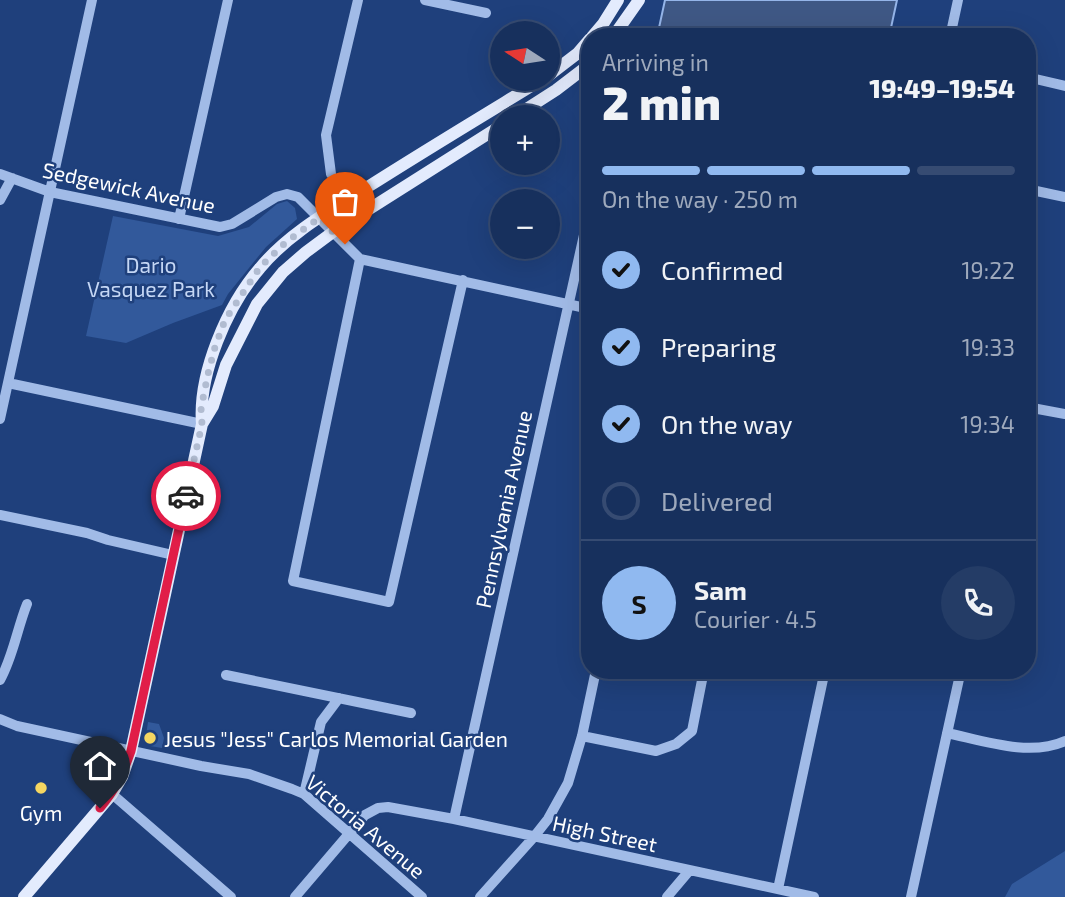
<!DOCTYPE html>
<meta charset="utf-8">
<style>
:root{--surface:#17305d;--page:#243c66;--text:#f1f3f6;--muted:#9ea9bc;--line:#364b72;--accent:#90b9f0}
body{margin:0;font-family:"Exo 2",sans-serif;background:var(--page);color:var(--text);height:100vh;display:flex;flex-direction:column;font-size:26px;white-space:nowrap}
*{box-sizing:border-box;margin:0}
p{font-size:23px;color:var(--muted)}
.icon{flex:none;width:38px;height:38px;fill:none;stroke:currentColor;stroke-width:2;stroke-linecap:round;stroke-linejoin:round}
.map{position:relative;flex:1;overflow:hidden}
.drawer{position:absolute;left:581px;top:28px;width:455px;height:651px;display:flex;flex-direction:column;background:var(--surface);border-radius:28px;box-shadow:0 7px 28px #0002,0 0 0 2px var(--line)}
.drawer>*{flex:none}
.needle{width:46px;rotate:282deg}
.tools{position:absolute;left:490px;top:21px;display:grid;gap:14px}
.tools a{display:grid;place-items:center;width:70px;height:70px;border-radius:50%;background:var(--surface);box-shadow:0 7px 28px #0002,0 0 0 2px var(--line);font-size:35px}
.pin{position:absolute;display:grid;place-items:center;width:60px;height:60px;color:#fff;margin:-72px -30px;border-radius:50% 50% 50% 0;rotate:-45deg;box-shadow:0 0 7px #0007}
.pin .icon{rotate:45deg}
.courier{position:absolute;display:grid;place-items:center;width:70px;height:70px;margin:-35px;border:5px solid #e11d48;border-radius:50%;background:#fff;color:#222;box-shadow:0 2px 9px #0007}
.overview em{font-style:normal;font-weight:800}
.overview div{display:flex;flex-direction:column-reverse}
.overview{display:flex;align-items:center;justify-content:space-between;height:119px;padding:0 21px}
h1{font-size:46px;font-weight:800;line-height:52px}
.bar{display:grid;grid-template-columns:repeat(4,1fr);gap:10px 7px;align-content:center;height:84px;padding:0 21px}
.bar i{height:9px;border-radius:5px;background:var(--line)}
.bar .selected{background:var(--accent)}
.bar p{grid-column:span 4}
.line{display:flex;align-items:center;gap:18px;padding:0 21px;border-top:2px solid var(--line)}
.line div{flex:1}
.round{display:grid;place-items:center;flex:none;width:74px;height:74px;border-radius:37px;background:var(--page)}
ol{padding:0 21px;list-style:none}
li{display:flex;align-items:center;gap:21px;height:77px}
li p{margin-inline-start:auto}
li .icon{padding:7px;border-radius:50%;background:var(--accent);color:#111;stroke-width:4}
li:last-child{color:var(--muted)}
li i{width:38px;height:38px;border:4px solid var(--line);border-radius:50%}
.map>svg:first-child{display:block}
.green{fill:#32599b}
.water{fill:#3f5885;stroke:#95b5e9;stroke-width:2}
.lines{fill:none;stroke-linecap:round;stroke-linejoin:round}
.minor{stroke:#a1bbe7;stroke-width:10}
.major{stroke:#e3ebfd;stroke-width:12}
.done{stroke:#b1bcd1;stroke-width:7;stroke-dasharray:0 12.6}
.route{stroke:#e11d48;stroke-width:9}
.poi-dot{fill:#f5d661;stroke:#1f407c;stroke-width:2.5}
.labels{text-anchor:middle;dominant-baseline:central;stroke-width:5;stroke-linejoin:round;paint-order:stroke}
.street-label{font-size:21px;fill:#fff;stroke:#1f407c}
.park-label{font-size:21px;fill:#c5d7f5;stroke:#1f407c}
.poi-label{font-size:21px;fill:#fff;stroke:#1f407c;text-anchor:start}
</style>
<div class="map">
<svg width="1065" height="897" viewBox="0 0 1065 897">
<rect width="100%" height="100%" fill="#1f407c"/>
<path class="green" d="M287,201L295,208L297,219L266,247L228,294L222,305L173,323L126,343L86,336L113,216L218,236L249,227L277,204Z
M148,722L159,724L164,738L162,748L150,746L145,742Z
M1065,851V897H1005L1012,884Z"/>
<path class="water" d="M665,0H897L889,37H657Z"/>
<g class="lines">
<path class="minor" d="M425,0L486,13
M950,37L958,0
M1027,77L1065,86
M0,174L50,192L220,227L232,224L276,197L287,194L298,197L360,259L590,309
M331,174L326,135L358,0
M1027,189L1065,197
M0,200L12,178
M179,219L228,0
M360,259L293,581L389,602L463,280
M8,383L202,424
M1027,407L1065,414
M0,419L92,0
M0,515L87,533L108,540L173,555
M226,675L411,713
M0,680C13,657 17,629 27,604
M0,719L17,726L201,766L249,774L292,789L304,794L422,897
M947,733C984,741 1030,757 1065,741
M582,736L656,751L676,744L692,731L704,670
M112,794L231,897
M304,794L321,722L339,698
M454,819L590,208
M778,889L825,670
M295,897L365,815L378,808L388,807L454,819L814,897
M480,897L533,838L548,819L568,783L582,736L596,670
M667,897L689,871
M911,897L961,670"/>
<path class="major" d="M592,37L603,24L618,0
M613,37L639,0
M548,76L578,53L590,39
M514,117L556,90L590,64
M202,424L213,406L226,365L257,304L283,272L306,252L333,232L502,125
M24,897L112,794L122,777L131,751L202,424C198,374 227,306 260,268C288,234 329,211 366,188C424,151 484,115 543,79"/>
</g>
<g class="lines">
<path class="done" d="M186,496L202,424L201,408L208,374L215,347L225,320L260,267L285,243L319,218L345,244"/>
<path class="route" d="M100,808C116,789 123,774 131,751L186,496"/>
</g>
<g class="poi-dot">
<circle cx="150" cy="738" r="7"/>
<circle cx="41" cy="788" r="7"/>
</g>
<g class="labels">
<g class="street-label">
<text transform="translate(129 187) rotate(12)">Sedgewick Avenue</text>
<text transform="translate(503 509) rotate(-78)">Pennsylvania Avenue</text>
<text transform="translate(366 826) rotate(40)">Victoria Avenue</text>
<text transform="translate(605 833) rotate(12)">High Street</text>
</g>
<g class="park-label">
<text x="151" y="264">Dario<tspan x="151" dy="24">Vasquez Park</tspan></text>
</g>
<g class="poi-label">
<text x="164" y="738">Jesus "Jess" Carlos Memorial Garden</text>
<text x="41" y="812" text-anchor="middle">Gym</text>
</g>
</g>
</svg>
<div class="tools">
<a><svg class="needle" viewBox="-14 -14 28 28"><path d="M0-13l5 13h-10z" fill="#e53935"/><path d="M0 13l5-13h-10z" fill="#9ea9bc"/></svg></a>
<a>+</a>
<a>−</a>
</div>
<div class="pin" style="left:345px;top:244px;background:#ea580c"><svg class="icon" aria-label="bag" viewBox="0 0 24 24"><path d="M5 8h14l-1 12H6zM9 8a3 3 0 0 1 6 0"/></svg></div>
<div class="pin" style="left:100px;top:808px;background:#1f2937"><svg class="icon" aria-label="home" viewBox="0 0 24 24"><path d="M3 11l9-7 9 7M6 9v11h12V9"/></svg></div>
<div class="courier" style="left:186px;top:496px"><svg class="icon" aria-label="car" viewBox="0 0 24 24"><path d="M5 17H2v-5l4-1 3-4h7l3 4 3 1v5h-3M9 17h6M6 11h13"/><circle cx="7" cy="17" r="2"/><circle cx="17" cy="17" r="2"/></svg></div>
<section class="drawer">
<div class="overview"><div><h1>2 min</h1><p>Arriving in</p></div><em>19:49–19:54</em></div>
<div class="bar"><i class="selected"></i><i class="selected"></i><i class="selected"></i><i></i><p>On the way · 250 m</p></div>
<ol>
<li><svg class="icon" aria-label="check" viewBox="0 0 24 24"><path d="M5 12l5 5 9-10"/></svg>Confirmed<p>19:22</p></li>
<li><svg class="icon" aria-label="check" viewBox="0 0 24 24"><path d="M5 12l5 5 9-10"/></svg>Preparing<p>19:33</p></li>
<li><svg class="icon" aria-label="check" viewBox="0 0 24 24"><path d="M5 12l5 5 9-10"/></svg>On the way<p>19:34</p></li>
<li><i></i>Delivered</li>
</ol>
<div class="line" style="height:126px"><b class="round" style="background:var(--accent);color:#111">S</b><div><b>Sam</b><p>Courier · 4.5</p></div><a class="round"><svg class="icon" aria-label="phone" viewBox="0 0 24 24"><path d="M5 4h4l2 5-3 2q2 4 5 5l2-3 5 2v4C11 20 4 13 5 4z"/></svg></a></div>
</section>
</div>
